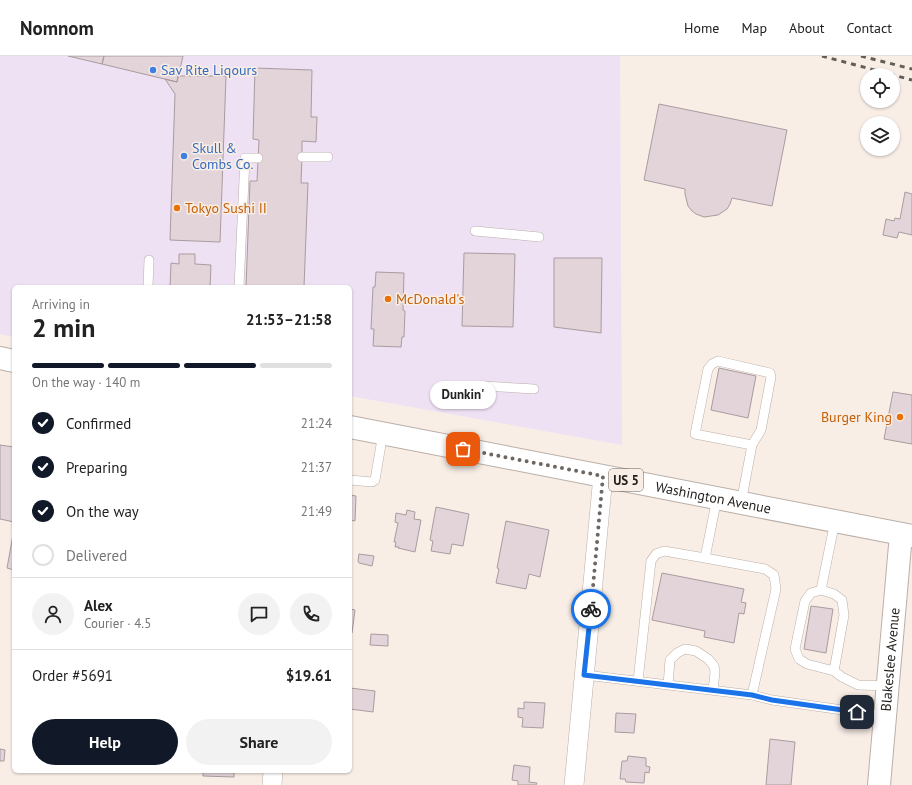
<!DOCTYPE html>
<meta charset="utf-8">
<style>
:root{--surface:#fff;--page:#f2f2f2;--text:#222;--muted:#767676;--line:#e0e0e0;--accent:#111827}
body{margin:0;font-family:"PT Sans",sans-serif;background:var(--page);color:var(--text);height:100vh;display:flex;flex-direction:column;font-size:15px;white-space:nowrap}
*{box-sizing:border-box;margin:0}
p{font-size:13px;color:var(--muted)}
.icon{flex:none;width:22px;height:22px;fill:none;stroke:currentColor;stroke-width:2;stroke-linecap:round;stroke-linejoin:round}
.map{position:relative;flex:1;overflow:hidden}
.drawer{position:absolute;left:12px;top:229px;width:340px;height:488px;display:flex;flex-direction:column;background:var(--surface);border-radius:6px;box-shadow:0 1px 3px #0004}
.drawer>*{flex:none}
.controls{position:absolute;left:860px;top:12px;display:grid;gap:8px}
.controls a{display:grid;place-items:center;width:40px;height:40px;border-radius:50%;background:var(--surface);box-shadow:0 1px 3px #0004;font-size:20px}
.pin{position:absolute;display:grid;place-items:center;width:34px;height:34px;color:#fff;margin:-17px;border-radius:8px;box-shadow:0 2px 6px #0006}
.courier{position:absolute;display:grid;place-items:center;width:40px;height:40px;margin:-20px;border:3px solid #1a73e8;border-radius:50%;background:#fff;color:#222;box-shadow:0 1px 5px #0007}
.bubble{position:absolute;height:28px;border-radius:14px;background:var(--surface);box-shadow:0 1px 3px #0004;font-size:13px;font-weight:800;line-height:28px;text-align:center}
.head em{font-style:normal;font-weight:800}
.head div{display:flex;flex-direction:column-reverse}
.head{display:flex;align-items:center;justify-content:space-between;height:68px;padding:0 20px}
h1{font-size:26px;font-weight:800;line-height:30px}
.bar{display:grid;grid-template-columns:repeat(4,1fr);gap:6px 4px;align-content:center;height:48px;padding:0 20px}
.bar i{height:5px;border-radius:3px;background:var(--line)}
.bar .selected{background:var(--accent)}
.bar p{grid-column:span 4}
.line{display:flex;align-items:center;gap:10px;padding:0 20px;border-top:1px solid var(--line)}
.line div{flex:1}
.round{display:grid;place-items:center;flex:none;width:42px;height:42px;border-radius:21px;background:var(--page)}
ol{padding:0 20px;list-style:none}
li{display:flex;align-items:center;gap:12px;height:44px}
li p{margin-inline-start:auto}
li .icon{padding:4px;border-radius:50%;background:var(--accent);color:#fff;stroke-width:4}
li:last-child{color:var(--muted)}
li i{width:22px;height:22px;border:2px solid var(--line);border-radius:50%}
.cta{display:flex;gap:8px;margin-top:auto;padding:8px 20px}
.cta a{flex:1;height:46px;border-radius:24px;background:var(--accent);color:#fff;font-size:16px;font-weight:800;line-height:46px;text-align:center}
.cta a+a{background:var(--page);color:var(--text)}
header{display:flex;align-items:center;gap:24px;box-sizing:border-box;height:56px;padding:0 20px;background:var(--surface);border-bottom:1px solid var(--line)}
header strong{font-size:19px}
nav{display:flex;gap:22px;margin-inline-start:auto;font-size:14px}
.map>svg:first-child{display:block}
.commercial{fill:#efe1f4}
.building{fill:#e2d4d8;stroke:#a99b9f}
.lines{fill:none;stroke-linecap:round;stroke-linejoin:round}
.lane-casing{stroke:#baafa8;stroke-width:10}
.street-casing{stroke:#baafa8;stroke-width:20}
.secondary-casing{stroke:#baafa8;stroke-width:24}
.primary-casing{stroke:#baafa8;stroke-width:24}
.lane{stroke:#fff;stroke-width:9}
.street{stroke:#fff;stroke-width:19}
.secondary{stroke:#fff;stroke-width:22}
.primary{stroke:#fff;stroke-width:22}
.rail{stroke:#635d58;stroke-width:3;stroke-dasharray:5 5;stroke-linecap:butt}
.done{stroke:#6d6661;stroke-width:4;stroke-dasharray:0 7.2}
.route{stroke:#1a73e8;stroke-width:5}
.shop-dot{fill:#3f7fe0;stroke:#f9eee6;stroke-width:1.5}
.food-dot{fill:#e8710a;stroke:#f9eee6;stroke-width:1.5}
.labels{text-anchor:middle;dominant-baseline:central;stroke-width:3;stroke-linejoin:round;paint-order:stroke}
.shield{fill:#f9eee6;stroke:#625c57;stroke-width:1}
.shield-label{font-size:13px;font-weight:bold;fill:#211d1a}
.shop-label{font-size:14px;fill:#366cbe;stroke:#f9eee6;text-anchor:start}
.food-label{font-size:14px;fill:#c56008;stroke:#f9eee6;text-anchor:start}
.street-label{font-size:14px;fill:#211d1a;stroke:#f9eee6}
</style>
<header>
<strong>Nomnom</strong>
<nav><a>Home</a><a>Map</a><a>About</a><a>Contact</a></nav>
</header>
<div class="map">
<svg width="912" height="729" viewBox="0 0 912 729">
<rect width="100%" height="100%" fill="#f9eee6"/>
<path class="commercial" d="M0,0H620L622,389L350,340V231H14V281L0,278Z"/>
<path class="building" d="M68,0H104L102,8Z
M104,0H183L177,26L102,8Z
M255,12L312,14L311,61H317L316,86L302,85V101L301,127H308L304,231H246L250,125H257L259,84L253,83Z
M178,20H226L220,186L170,184L175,38L165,23L177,26Z
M659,48L787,74L772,150L732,142L730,148L727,153L718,159L704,161L696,158L692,155L688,150L685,138V133L644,124Z
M905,136L912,138V179L899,176L897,182L883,179L886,163L894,165L895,162L900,163Z
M464,197L515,198L513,271L462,270Z
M179,198H195V208L211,209L210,231H170L171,207L179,208Z
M554,202H602L601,277L554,271Z
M376,216L404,217L403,254L405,255L404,281H402L401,291L373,290L374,273H371L373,231H375Z
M719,312L756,320L748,362L711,354Z
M893,336L912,339V388L884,383Z
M0,389L14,391V466L0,463Z
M350,439L356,440L355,465L350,464Z
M436,451L469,458L463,490L452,488L450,498L431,495L433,485L430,484Z
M407,454L415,456L414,463L421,464L415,496L398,492L399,491H395L396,486H394L398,467L395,466L396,457L406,459Z
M506,465L549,474L540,521L529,518L526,533L496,527L499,513L497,512Z
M13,479H14V514L7,512Z
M359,498L374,500L372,510L359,507L358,505Z
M662,517L744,533L741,546L746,547L744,558L739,557L734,587L704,581L705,575L652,564Z
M811,550L833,553L826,597L804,593Z
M350,553L355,554L352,577H350Z
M371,578L388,579V590L370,589Z
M350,632L375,635L373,656L350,653Z
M524,646L545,647L543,672L522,671L523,662L518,661V652L524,653Z
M616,657L636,658L634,677L615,676Z
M770,683L795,686L791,729H766Z
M0,693L5,694L4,705H0Z
M628,700L646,702V710L650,711L649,717L645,716L644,727L626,726L625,723H620L622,705H627Z
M514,709L530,711L529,726L537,727L536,729H518V725L512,724Z
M203,715H234V721L203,720Z"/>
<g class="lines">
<g class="lane-casing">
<path id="lane" d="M302,101H328
M475,175L539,181
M148,231L149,204
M239,231L245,102H258
M482,330L534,333
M350,424L372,426L375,424L383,377
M741,447L752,389L761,374L771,321L770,317L718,305L712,308L708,313L695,378L752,389
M821,534L835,465
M834,615L844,559L842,544L834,538L821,534L811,537L805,545L795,593L799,603L807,608L834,615L842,621L858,629L888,630
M585,619L752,639L776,533L774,519L765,513L705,502L717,442
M638,625L651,505L656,498L664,495L705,502
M668,629L670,604L677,597L685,593L696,595L708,603L714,610L715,616L713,634
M752,639L772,644L885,660"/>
</g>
<g class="street-casing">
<path id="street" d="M272,729L273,715
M574,729L603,420"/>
</g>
<g class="secondary-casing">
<g id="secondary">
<path id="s1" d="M879,729L901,478"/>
</g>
</g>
<g class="primary-casing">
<g id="primary">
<path d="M0,302L14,305"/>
<path id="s2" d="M350,371L912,480"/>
</g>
</g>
<use href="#lane" class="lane"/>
<use href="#street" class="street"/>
<use href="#secondary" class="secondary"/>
<use href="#primary" class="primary"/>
<path class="rail" d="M822,0L912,24
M861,0L912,13"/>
</g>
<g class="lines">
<path class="done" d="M463,393L603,420L591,553"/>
<path class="route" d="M591,553L584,619L752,639L772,644L857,656"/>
</g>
<g class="shop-dot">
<circle cx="153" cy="14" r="4"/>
<circle cx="184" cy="100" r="4"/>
</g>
<g class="food-dot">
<circle cx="177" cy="152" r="4"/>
<circle cx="388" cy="243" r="4"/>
<circle cx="900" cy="361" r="4"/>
</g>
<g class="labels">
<rect class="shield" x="609" y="413" width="34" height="22" rx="3"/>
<g class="shield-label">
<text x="626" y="424">US 5</text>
</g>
<g class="shop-label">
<text x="161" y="14">Sav Rite Liqours</text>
<text x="192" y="92">Skull &amp;<tspan x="192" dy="16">Combs Co.</tspan></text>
</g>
<g class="food-label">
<text x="185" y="152">Tokyo Sushi II</text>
<text x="396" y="243">McDonald's</text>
<text x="892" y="361" text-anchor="end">Burger King</text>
</g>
<g class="street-label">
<text stroke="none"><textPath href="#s2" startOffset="370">Washington Avenue</textPath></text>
<text stroke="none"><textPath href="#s1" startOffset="126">Blakeslee Avenue</textPath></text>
</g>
</g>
</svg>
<div class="controls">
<a><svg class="icon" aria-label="locate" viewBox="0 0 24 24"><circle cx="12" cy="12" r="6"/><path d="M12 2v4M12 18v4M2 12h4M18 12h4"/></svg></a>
<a><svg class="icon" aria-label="layers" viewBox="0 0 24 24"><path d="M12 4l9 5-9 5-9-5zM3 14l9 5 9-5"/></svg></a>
</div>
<div class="pin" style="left:463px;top:393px;background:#ea580c"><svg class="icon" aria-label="bag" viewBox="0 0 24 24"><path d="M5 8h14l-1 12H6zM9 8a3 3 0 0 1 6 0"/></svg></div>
<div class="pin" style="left:857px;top:656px;background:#1f2937"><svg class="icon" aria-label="home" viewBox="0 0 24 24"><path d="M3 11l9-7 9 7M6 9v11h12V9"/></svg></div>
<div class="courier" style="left:591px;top:553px"><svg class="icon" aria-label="bike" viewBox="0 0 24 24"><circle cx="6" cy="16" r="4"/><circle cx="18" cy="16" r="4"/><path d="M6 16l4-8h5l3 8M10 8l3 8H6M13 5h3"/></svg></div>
<div class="bubble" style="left:430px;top:325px;width:66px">Dunkin'</div>
<section class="drawer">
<div class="head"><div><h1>2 min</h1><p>Arriving in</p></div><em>21:53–21:58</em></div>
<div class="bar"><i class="selected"></i><i class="selected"></i><i class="selected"></i><i></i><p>On the way · 140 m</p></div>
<ol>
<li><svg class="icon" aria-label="check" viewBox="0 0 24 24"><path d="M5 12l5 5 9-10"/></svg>Confirmed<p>21:24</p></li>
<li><svg class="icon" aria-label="check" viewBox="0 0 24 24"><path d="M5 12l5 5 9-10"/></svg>Preparing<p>21:37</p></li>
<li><svg class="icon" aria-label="check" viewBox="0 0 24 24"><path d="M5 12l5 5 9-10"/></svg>On the way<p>21:49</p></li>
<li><i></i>Delivered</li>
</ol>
<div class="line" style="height:72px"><a class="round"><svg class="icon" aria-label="person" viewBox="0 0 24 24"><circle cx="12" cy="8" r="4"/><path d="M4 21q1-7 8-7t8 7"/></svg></a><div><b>Alex</b><p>Courier · 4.5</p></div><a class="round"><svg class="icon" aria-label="chat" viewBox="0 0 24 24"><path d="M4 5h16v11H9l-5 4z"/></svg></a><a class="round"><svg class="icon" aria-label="phone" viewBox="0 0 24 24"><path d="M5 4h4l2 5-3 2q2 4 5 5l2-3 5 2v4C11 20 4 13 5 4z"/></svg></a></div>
<div class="line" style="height:52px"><div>Order #5691</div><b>$19.61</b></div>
<div class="cta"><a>Help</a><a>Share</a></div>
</section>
</div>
